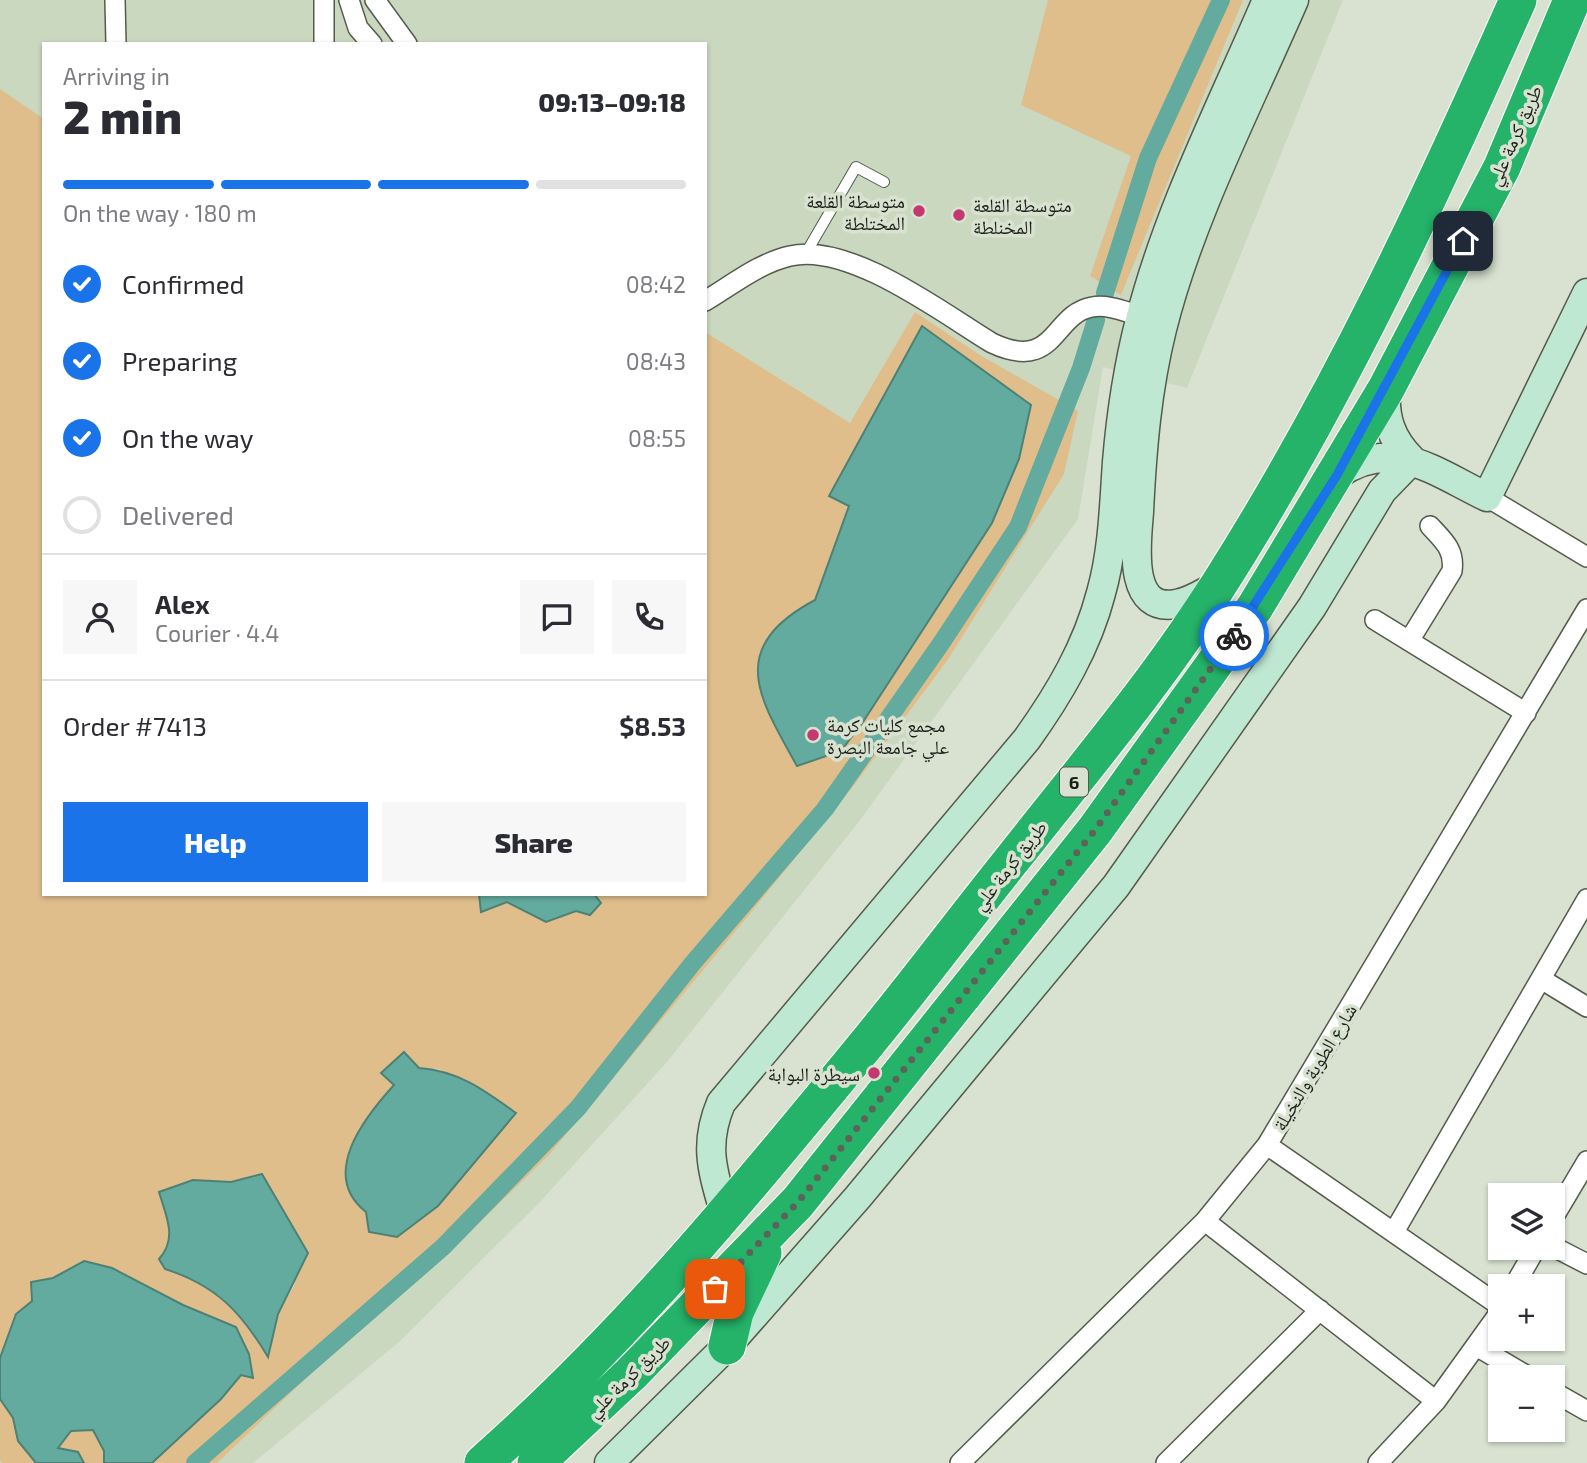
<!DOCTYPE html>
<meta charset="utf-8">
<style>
:root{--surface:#fff;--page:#f7f7f7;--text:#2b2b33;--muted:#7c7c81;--line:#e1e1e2;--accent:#1a73e8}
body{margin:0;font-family:"Exo 2","Noto Naskh Arabic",sans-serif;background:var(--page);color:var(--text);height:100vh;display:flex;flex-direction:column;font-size:26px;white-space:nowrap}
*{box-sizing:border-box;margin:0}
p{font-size:23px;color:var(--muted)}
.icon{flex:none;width:38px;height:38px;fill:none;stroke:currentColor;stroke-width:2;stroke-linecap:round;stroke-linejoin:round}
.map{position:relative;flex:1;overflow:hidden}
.drawer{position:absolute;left:42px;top:42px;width:665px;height:854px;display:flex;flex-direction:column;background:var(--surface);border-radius:0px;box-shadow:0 2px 5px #0004}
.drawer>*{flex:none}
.fabs{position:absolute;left:1488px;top:1183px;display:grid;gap:14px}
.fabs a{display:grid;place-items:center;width:77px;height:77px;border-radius:0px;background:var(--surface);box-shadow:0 2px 5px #0004;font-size:35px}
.pin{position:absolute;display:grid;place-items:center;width:60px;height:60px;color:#fff;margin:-30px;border-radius:14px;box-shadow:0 4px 10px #0006}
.courier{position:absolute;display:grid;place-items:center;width:70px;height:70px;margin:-35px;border:5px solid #1a73e8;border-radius:50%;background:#fff;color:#222;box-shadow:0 2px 9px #0007}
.summary em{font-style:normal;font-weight:800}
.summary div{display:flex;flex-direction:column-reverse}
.summary{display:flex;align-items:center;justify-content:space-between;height:119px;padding:0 21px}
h1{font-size:46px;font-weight:800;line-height:52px}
.bar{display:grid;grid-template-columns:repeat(4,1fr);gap:10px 7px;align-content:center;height:84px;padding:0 21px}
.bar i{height:9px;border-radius:5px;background:var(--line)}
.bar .selected{background:var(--accent)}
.bar p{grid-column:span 4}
.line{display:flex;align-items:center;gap:18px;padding:0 21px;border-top:2px solid var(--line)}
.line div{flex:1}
.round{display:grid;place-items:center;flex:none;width:74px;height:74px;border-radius:0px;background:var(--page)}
ol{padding:0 21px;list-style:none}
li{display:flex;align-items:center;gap:21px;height:77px}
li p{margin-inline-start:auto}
li .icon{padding:7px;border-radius:50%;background:var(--accent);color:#fff;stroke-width:4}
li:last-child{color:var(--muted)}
li i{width:38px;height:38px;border:4px solid var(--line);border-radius:50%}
.cta{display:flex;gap:14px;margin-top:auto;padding:14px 21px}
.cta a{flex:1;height:80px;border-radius:0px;background:var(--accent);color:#fff;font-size:28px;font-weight:800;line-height:80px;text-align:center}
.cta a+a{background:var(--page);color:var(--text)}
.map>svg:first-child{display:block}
.built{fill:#cbd8c0;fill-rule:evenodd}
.green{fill:#dfbe8c;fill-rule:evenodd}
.water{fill:#63ab9e;stroke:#4d8176;stroke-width:2}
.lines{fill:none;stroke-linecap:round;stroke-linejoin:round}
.canal{stroke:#63ab9e;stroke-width:18}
.lane-casing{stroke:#545b4c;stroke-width:12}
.street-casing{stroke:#545b4c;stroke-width:22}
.secondary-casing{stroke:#545b4c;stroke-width:31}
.highway-casing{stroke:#fff;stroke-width:39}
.lane{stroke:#fff;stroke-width:10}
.street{stroke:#fff;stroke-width:19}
.secondary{stroke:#bee8d2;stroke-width:28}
.highway{stroke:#25b36a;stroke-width:37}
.done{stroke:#5e6359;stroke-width:7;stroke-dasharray:0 12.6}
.route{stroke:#1a73e8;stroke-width:9}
.poi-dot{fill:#c3386e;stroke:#d9e2d1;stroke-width:2.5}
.labels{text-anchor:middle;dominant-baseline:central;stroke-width:7;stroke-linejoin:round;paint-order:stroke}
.shield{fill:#d9e2d1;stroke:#545a50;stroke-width:2}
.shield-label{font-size:18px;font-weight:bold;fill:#1b1f18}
.street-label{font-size:19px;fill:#1b1f18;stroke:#d9e2d1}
.poi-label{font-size:19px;fill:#1b1f18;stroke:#d9e2d1;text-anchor:end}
</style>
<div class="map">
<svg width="1587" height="1463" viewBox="0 0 1587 1463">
<rect width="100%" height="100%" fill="#d9e2d1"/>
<path class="built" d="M0,0H1343L1187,388L1103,367L1078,519L861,819L667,1062L540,1202L399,1342L253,1463H0ZM44,44H705V894H44Z"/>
<path class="green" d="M1048,0H1243L1121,295L1090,276L1131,156L1021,105Z
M0,89L44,119V894H479L481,912L507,902L546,922L601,903L594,894H705V332L850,423L915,312L980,355L1078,411L1064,474L947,661L855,784L754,909L549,1155L439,1262L317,1368L217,1463H152L221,1399L241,1374L253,1377L236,1328C217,1318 198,1313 180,1304C147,1288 119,1270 84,1261L53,1278L31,1283L33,1301L16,1315L0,1358ZM923,327L992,523L841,751L756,673C768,633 777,619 815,600L850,506L829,495ZM404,1052L419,1068L441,1069L369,1232L366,1212L378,1103L395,1085ZM262,1174L283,1213L295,1284L278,1314L268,1356C261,1348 257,1337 250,1328C228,1298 200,1280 165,1269L160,1259C177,1238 166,1217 159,1193L193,1180L231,1182Z
M0,1399L13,1418L18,1441L36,1463H2L0,1460Z
M93,1430L104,1451V1463H84L78,1452L58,1448L71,1431Z"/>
<path class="water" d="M922,326L1031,405L1019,459L992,523L863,722L841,751L797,766C758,696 726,648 815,600L849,506L829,496Z
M479,894H594L601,903L590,915L576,911L546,922L507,902L481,912Z
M404,1052L419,1068C459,1071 484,1090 516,1113L438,1206L397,1237L369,1232L366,1212C319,1175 364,1118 394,1085L381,1073Z
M262,1174L308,1253L278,1314L268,1357C241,1312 216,1285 165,1269L159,1259C178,1238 166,1216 159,1192L193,1180L231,1182Z
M84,1261L112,1268L183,1305L236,1327L249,1354L253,1378L241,1375L221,1399L152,1463H104V1451L93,1430L71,1431L58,1448L78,1452L84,1463H36L18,1441L13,1418L0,1399V1358L16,1314L32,1301L31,1282L53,1278Z"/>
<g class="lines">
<path class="canal" d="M1105,293L1148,158L1221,0
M195,1463L443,1247L578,1108L692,964L825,809L940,645L1018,527L1081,368L1096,320"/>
<g class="lane-casing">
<path id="lane" d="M806,253L856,167L884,182"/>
</g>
<g class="street-casing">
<path id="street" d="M115,0L116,44
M324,0V44
M349,0L358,28L372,44
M375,0L407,44
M705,301C732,285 759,263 790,256C849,242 941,312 992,343C1056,373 1052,314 1092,307C1108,304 1126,312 1141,316
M1487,497L1587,557
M1375,620L1526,713
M1409,641L1452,571C1455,550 1444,541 1430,526
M1541,979L1587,1007
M1267,1145L1500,1306
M1552,1220L1587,1161
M1205,1221L1436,1401
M1394,1232L1587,899
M1552,1246L1587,1264
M1514,1286L1536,1248
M1478,1347L1529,1377
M1552,1391L1587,1411
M960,1463L1205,1221L1267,1145L1587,609
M1166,1463L1320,1310
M1378,1463L1436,1401L1500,1312"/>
</g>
<g class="secondary-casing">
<path id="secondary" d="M1386,389C1384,418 1391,439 1412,460
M1337,475C1392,436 1435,472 1487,497L1587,293
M1219,585C1206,591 1191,602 1176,604C1126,613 1137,540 1139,512C1142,450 1147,389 1162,329C1189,220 1249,104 1294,0
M725,1215C713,1172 703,1146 721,1103L1027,739C1059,694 1087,647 1101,593C1113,551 1114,505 1117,462C1121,414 1128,367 1140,320C1168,210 1222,105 1267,0
M609,1463L727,1346L858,1197L1116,886L1312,607L1382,491L1412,460"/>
</g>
<g class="highway-casing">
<path id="highway" d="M727,1346L735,1312L763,1253
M483,1463C627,1336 747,1190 868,1042C918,981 965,918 1014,857C1085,767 1160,678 1221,581C1338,397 1430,199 1518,0
M536,1463L631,1374L798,1202L1095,830L1255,607L1386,389L1502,167L1572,0"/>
</g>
<use href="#lane" class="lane"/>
<use href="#street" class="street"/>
<use href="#secondary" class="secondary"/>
<use href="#highway" class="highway"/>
</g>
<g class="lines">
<path class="done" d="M715,1289L798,1202L937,1028L1095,830L1234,636"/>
<path class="route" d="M1234,636L1337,475L1463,241"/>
</g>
<g class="poi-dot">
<circle cx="919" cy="211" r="7"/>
<circle cx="959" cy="215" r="7"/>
<circle cx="813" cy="735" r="7"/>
<circle cx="874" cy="1073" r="7"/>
</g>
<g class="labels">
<rect class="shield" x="1060" y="767.5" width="28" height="29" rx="5"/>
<g class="shield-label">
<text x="1074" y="782">6</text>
</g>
<g class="street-label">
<text transform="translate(1514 135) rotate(-66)">طريق كرمة علي</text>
<text transform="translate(1009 865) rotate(-52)">طريق كرمة علي</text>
<text transform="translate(1314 1067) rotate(-59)">شارع الطوبة والنخيلة</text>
<text transform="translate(628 1376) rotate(-44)">طريق كرمة علي</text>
</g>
<g class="poi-label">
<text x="905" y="200">متوسطة القلعة<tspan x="905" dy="22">المختلطة</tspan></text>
<text x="973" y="204" text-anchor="start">متوسطة القلعة<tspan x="973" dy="22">المخنلطة</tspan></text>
<text x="827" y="724" text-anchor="start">مجمع كليات كرمة<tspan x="827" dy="22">علي جامعة البصرة</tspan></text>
<text x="860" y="1073">سيطرة البوابة</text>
</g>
</g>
</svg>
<div class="fabs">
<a><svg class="icon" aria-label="layers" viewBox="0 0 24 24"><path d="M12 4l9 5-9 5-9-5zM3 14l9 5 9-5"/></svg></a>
<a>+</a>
<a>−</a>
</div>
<div class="pin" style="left:715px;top:1289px;background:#ea580c"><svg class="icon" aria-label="bag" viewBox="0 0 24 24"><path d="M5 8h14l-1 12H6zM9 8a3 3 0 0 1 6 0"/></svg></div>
<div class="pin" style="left:1463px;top:241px;background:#1f2937"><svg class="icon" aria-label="home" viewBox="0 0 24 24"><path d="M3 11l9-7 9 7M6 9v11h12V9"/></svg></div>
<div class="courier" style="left:1234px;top:636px"><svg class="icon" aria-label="bike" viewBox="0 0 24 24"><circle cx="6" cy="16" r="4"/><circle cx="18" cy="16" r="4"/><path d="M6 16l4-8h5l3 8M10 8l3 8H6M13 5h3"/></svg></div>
<section class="drawer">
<div class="summary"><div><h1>2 min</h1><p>Arriving in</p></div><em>09:13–09:18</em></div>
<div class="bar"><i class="selected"></i><i class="selected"></i><i class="selected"></i><i></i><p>On the way · 180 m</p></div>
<ol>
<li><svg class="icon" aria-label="check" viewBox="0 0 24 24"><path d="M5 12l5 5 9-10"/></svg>Confirmed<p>08:42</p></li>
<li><svg class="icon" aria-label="check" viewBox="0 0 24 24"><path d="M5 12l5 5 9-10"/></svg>Preparing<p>08:43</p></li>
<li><svg class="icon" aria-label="check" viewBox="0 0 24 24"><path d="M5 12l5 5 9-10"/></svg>On the way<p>08:55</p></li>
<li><i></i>Delivered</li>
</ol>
<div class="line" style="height:126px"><a class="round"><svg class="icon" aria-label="person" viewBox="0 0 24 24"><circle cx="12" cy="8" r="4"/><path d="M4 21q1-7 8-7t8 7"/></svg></a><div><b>Alex</b><p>Courier · 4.4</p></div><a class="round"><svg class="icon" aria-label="chat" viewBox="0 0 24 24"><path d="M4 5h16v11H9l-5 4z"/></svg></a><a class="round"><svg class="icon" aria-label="phone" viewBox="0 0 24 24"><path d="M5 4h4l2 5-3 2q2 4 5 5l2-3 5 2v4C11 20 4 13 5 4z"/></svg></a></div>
<div class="line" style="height:91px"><div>Order #7413</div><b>$8.53</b></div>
<div class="cta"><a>Help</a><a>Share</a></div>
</section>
</div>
